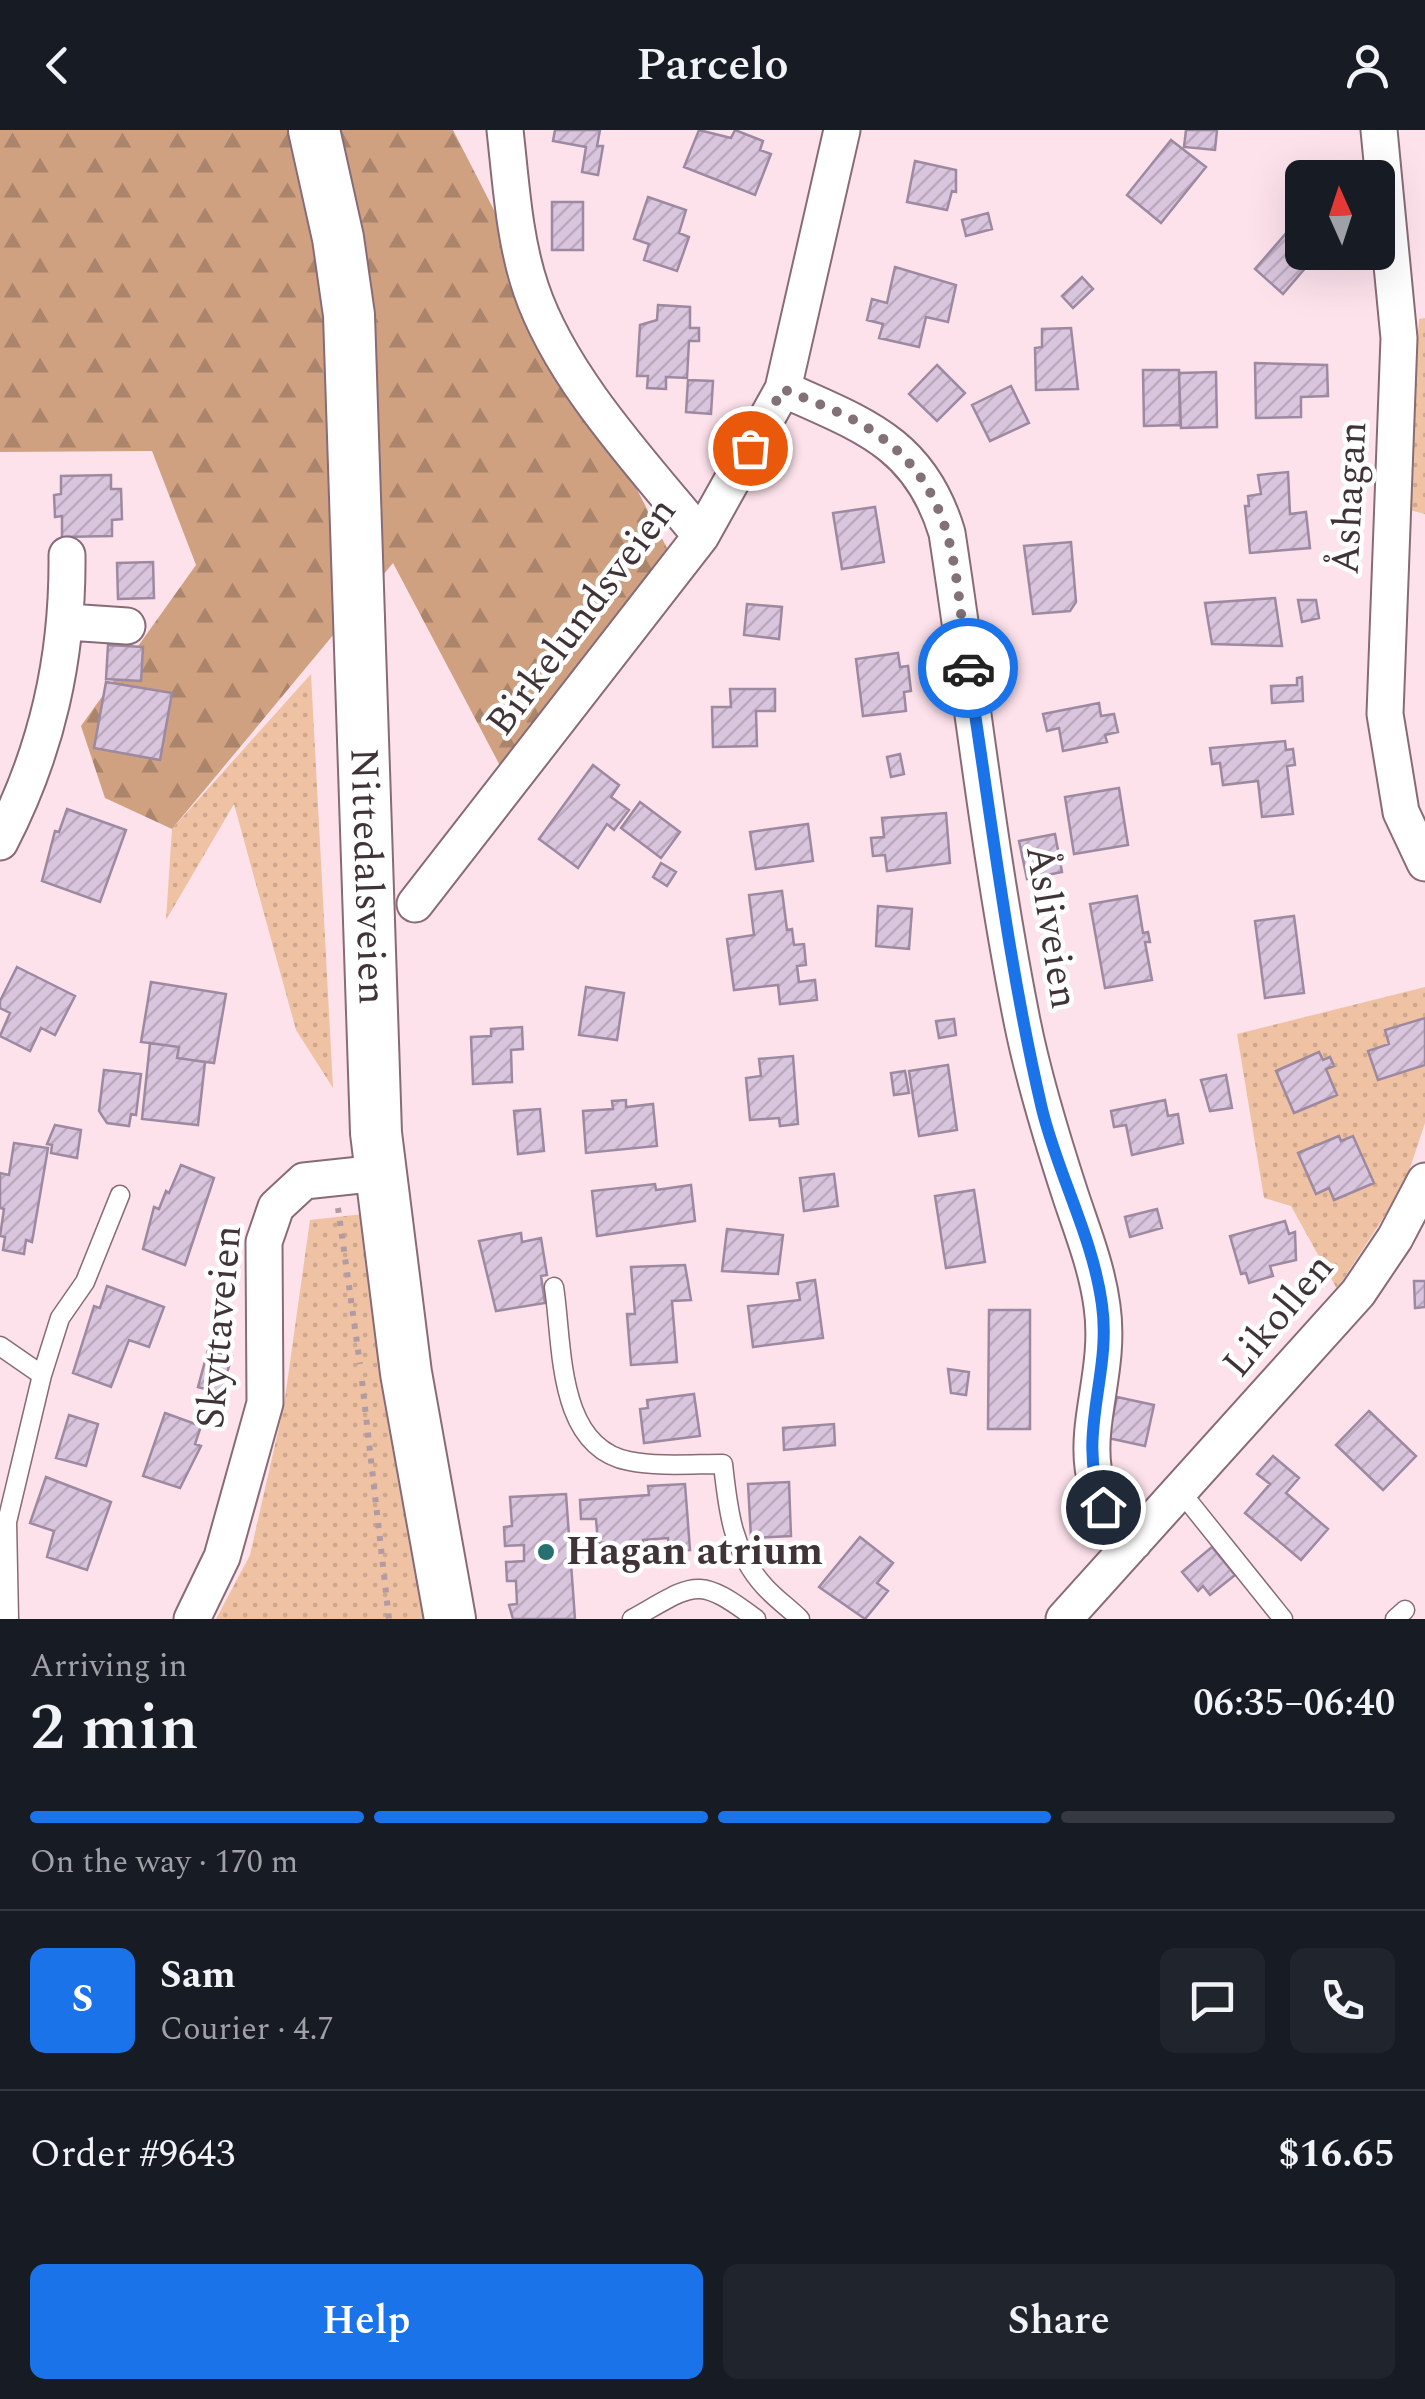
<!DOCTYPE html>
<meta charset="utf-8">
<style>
:root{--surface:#171b24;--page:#20242c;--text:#f1f3f6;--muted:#9ea1a6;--line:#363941;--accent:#1a73e8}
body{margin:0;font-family:Spectral,serif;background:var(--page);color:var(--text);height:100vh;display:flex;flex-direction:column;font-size:38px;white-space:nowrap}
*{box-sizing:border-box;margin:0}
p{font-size:32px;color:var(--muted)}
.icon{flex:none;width:55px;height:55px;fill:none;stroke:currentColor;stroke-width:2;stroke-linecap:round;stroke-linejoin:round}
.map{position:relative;height:1489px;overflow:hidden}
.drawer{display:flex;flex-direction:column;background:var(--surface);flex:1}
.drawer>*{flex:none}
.needle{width:65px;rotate:357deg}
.buttons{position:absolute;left:1285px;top:30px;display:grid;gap:20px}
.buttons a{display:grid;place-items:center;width:110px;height:110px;border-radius:15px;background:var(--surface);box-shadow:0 10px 40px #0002;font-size:50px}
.pin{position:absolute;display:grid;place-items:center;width:85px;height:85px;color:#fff;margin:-42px;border:5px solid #fff;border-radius:50%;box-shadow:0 2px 10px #0007}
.courier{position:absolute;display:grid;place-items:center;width:100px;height:100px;margin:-50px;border:8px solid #1a73e8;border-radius:50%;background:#fff;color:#222;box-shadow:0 2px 12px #0007}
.overview em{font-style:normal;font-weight:600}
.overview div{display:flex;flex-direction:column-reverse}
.overview{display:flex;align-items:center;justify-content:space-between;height:170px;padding:0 30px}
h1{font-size:65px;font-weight:600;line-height:75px}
.bar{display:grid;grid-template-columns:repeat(4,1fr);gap:15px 10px;align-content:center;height:120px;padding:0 30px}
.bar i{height:12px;border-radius:8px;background:var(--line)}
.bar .active{background:var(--accent)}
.bar p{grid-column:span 4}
.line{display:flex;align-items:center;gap:25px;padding:0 30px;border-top:2px solid var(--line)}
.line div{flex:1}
.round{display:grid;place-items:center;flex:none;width:105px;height:105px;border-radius:15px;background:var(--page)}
.action{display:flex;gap:20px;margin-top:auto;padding:20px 30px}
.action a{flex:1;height:115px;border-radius:15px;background:var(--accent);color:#fff;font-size:40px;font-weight:600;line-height:115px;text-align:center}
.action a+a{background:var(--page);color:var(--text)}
header{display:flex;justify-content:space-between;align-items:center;height:130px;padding:0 30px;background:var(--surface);font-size:45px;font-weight:600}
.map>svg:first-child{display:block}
.grass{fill:url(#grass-dots)}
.forest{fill:url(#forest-firs)}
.building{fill:url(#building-hatch);stroke:#9d89a0;stroke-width:2.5}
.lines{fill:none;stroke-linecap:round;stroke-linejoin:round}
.service-casing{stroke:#886b76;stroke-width:21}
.minor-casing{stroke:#886b76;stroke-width:39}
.secondary-casing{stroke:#886b76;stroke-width:54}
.path{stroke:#b19ca4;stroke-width:6;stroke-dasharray:5 8;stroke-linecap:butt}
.service{stroke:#fff;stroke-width:18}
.minor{stroke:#fff;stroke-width:35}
.secondary{stroke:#fff;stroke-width:50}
.done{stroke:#837178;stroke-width:10;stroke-dasharray:0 18}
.route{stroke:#1a73e8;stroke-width:12}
.poi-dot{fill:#26706f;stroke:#fff;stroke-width:4}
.labels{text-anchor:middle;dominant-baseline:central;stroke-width:9;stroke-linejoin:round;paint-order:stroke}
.street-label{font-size:40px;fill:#413439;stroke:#fff}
.poi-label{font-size:40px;font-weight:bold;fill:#413439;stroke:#fff;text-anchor:start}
</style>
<header><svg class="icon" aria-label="back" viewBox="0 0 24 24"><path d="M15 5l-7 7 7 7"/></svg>Parcelo<svg class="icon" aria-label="person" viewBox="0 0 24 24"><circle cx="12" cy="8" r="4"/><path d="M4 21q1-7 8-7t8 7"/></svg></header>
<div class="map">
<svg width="1425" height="1489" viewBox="0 0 1425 1489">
<defs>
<pattern id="grass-dots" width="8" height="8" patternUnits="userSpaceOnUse" patternTransform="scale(2.5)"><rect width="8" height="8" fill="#efc2a3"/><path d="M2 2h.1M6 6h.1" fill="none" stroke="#cea78d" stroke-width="1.8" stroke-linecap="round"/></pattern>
<pattern id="forest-firs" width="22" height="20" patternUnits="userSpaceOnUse" patternTransform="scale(2.5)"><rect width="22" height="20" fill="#cfa181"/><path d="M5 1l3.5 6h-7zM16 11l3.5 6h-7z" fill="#aa846b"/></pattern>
<pattern id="building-hatch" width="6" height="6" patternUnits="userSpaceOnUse" patternTransform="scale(2.5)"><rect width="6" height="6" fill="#d9c5dd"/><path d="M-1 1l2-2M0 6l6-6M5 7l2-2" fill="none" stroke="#bbaabe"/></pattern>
</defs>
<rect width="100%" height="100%" fill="#fde2ec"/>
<path class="grass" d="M1425,188V384L1405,379L1419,189Z
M311,544L333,958L296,900L234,674L166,790L172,699Z
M1425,857V993L1404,1056L1337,1159L1291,1076L1264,1068L1237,904Z
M363,1084L426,1489H216L250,1425L284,1275L310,1090Z"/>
<path class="forest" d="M0,0H453L669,422L506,647L393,433L172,699L105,668L81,596L196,435L152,321L0,322Z"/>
<path class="building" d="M555,0H600L597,16H603L598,45L582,42L586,17L553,11Z
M699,0L731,8L735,0L763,11L760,20L771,24L755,65L684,37Z
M1186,0H1217L1215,20L1184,17Z
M1171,10L1206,37L1161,93L1127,65Z
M915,31L956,40V62L952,61L947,80L907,72Z
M648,67L686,80L679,103L689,107L677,141L644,130L649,114L634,109Z
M552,72H583V120H552Z
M988,83L992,99L966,106L962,90Z
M1302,85V122H1319L1283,164L1255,139Z
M895,137L956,155L948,192L926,187L919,217L879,208L883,194L867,190L872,169L887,173Z
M1082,147L1093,159L1073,178L1062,166Z
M658,175L690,177V198H699V211H689L687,248L666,247V259L647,258L648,246H637L640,195L657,190Z
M1071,198L1078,259L1036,260L1035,218L1042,217V199Z
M1255,233L1327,235L1328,266L1301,267V287L1256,288Z
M937,235L965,263L937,291L909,264Z
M1143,240H1179L1180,295L1144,296Z
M1216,242L1217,297L1181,298L1179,243Z
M688,250L713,251L711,284L686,282Z
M1011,256L1029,293L990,311L972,275Z
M1288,342L1290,384L1306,382L1310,418L1250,423L1245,376H1249L1248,366L1261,364L1258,345Z
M111,345V359H121L122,389L112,390V406L62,407V386L55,387L54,365L61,364V346Z
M875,377L884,432L842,439L833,383Z
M1071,412L1076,472L1070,481L1033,484L1024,416Z
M153,432L154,468L118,469L117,433Z
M1275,468L1282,516L1212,514L1205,473Z
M1298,470H1316L1319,488L1302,492Z
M747,474L782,477L779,509L744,505Z
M108,515L143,517L141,551L106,549Z
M898,523L900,537L908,536L911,561L904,562L906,581L863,586L856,529Z
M1302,547L1303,571L1272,573L1271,556L1297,555V548Z
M106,552L172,563L160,630L94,618Z
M730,559H775V581H756L757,616L713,617L712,577H731Z
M1099,573L1101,586L1114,584L1118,602L1105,605L1107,612L1063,621L1059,598L1047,601L1043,584Z
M1285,611L1286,620L1293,619L1295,635L1287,636L1293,684L1262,687L1258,651L1223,655L1220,633L1212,634L1210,618Z
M900,624L904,644L891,647L887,627Z
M593,635L619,655L611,667L629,680L614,700L607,694L578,738L539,709Z
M1119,658L1128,715L1074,724L1065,667Z
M640,672L680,702L661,728L621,698Z
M67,679L126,700L100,772L42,751L55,701L59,702Z
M946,683L950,733L887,741L885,725L873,726L871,708L884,707L882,688Z
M808,694L813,731L756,739L750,702Z
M1055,704L1062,742L1027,749L1019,711Z
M661,733L676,742L667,756L653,747Z
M782,761L787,800L792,799L794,815L804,814L806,835L797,836L799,852L815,850L817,870L780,874L778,855L734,860L727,809L754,805L749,765Z
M1137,766L1143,803L1148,802L1150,812H1145L1152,850L1105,858L1090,774Z
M878,776L912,779L909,819L876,816Z
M1294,786L1304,863L1265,868L1255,791Z
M17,837L75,866L55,905L41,898L30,921L0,906L10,883L0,878V871Z
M151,852L226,864L214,933L177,928L179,917L141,912Z
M586,857L624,863L617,910L579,905Z
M1425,888V935L1378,950L1368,921L1389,914L1385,900Z
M954,889L956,905L939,908L936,891Z
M522,897L523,919L511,920L512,952L473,954L471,907L491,906V899Z
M150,913L179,917L177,928L205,932L198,995L142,989Z
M1319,922L1323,930L1330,927L1334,936L1326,939L1337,965L1294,983L1276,941Z
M793,926L798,994L780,996L779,988L750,990L746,948L761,946L759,929Z
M948,935L957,1000L919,1006L909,941Z
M104,940L141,944L136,985L131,984L129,996L107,993L99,981Z
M905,941L909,963L894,965L891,943Z
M1226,945L1232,978L1210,981L1201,950Z
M626,970V977L653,974L657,1016L586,1023L583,981L613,979L612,971Z
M1165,970L1168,986L1178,984L1183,1013L1132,1025L1126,995L1114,997L1111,981Z
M540,979L544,1021L518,1024L514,981Z
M55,995L81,1000L77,1028L51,1023L52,1015L47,1014Z
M1339,1006L1341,1011L1353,1006L1374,1053L1334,1070L1329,1058L1316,1064L1298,1023Z
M14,1013L48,1018L32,1112L26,1110L24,1124L3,1120L5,1107L0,1106L4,1079L0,1078V1043L9,1045Z
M181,1035L214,1048L185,1135L143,1119L154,1077L159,1079L166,1061L169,1063Z
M834,1044L838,1076L804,1081L800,1048Z
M655,1054L656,1060L691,1055L695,1091L597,1106L592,1061Z
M974,1060L985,1132L946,1138L935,1066Z
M1157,1079L1162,1098L1130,1107L1125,1087Z
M1285,1091L1289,1104L1295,1102L1296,1130L1270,1136L1273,1146L1249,1153L1246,1143L1241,1144L1230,1106Z
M727,1099L783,1105L778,1144L722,1141Z
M521,1103L522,1112L541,1108L547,1145L541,1146L545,1173L496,1181L479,1111Z
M685,1135L691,1170L672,1171L677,1232L631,1235L627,1184H635L631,1137Z
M815,1150L823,1208L753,1217L748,1176L800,1170L797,1153Z
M1414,1151H1425V1177L1415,1178Z
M107,1156L164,1177L149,1217L129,1210L111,1257L73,1243L94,1176L100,1178Z
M989,1180H1030V1299H988Z
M208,1220L232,1226L221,1263L198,1257Z
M948,1239L969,1242L966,1265L951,1263Z
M694,1264L700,1306L644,1313L640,1279L648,1278L647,1270Z
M1117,1267L1154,1275L1145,1316L1108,1308Z
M1369,1281L1416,1326L1383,1360L1336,1315Z
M165,1283L201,1296L195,1314L201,1316L180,1358L143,1346Z
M69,1285L98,1294L86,1336L56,1328Z
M834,1294L835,1315L784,1320L783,1298Z
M1273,1326L1299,1348L1286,1363L1328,1399L1301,1430L1245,1383L1270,1354L1257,1344Z
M46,1347L111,1372L87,1440L47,1427L54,1401L30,1393Z
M789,1352L791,1406L751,1408L748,1354Z
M685,1354L690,1420L669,1421L668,1408L643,1410V1423L611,1425L610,1412L598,1413L596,1389H581L580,1370L649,1365L648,1356Z
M566,1364L575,1489H513L509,1475L517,1474L516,1451H507L506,1432L524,1431V1415L505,1416L504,1397L512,1396L510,1367Z
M860,1407L893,1433L877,1453L888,1461L865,1489L819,1457Z
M1212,1417L1235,1445L1210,1465L1203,1456L1198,1461L1182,1442Z"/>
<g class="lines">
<g class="service-casing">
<path id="service" d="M554,1157C563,1214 556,1317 629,1331C659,1337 692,1334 723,1334C728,1380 732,1421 765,1457C776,1469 789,1478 800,1489
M0,1216L42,1245
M1181,1362L1283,1489
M9,1489L7,1392L42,1245L60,1188L85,1152L120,1065
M632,1489C695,1454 696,1444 756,1489
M1395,1489L1405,1480"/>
</g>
<g class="minor-casing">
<path id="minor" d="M505,0C511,53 514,109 531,159C561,248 642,334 701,406
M1379,0L1399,208L1385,584L1401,682L1425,733
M783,259C863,295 920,313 947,403C972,566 990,731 1022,891C1034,951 1052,1009 1071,1067C1083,1103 1097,1138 1102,1176C1115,1266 1054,1337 1134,1412
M68,492L127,496
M0,712C47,621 68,528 67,425
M415,774L701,406L783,259L842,0
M192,1489L222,1427L265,1273L264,1112L276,1077L304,1051L379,1043
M1064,1489L1358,1163L1395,1108L1425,1051"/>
</g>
<g class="secondary-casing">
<g id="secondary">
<path id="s1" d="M314,0L338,108L349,185L376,1003L406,1243L450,1489"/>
</g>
</g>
<path class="path" d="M338,1078L360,1234
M362,1251L389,1489"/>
<use href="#service" class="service"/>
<use href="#minor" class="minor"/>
<use href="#secondary" class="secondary"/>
</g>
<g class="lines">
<path class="done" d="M750,318L783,259C811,271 842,282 868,298C960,358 953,439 968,538"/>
<path class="route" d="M968,538C991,685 1008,834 1042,979C1058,1045 1093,1107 1102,1175C1112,1247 1075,1304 1103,1377"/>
</g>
<circle class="poi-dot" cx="546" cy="1422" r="10"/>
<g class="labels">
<g class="street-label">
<text transform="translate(1350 368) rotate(-87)">Åshagan</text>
<text transform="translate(582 487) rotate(-53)">Birkelundsveien</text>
<text stroke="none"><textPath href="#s1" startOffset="750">Nittedalsveien</textPath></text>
<text transform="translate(1051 797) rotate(81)">Åsliveien</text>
<text transform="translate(1279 1186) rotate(-50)">Likollen</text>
<text transform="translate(220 1197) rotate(-85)">Skyttaveien</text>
</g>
<g class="poi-label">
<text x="566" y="1422">Hagan atrium</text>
</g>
</g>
</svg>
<div class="buttons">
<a><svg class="needle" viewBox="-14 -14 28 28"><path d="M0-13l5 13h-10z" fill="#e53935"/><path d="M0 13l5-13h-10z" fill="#9ea1a6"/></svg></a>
</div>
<div class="pin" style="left:750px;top:318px;background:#ea580c"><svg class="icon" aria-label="bag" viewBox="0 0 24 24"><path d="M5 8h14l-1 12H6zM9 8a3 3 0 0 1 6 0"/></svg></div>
<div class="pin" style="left:1103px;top:1377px;background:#1f2937"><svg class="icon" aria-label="home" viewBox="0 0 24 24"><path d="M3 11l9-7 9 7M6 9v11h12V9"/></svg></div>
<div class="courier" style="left:968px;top:538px"><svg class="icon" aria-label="car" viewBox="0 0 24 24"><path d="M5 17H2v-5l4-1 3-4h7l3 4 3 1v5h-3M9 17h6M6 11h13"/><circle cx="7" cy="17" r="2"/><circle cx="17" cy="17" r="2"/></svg></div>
</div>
<section class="drawer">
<div class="overview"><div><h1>2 min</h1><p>Arriving in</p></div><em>06:35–06:40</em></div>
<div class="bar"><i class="active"></i><i class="active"></i><i class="active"></i><i></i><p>On the way · 170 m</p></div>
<div class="line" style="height:180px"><b class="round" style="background:var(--accent);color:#fff">S</b><div><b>Sam</b><p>Courier · 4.7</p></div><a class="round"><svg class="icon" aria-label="chat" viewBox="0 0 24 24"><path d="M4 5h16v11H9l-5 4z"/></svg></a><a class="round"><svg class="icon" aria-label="phone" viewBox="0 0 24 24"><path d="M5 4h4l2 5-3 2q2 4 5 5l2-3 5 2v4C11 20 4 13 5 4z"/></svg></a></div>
<div class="line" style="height:130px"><div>Order #9643</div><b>$16.65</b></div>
<div class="action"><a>Help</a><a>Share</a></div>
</section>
